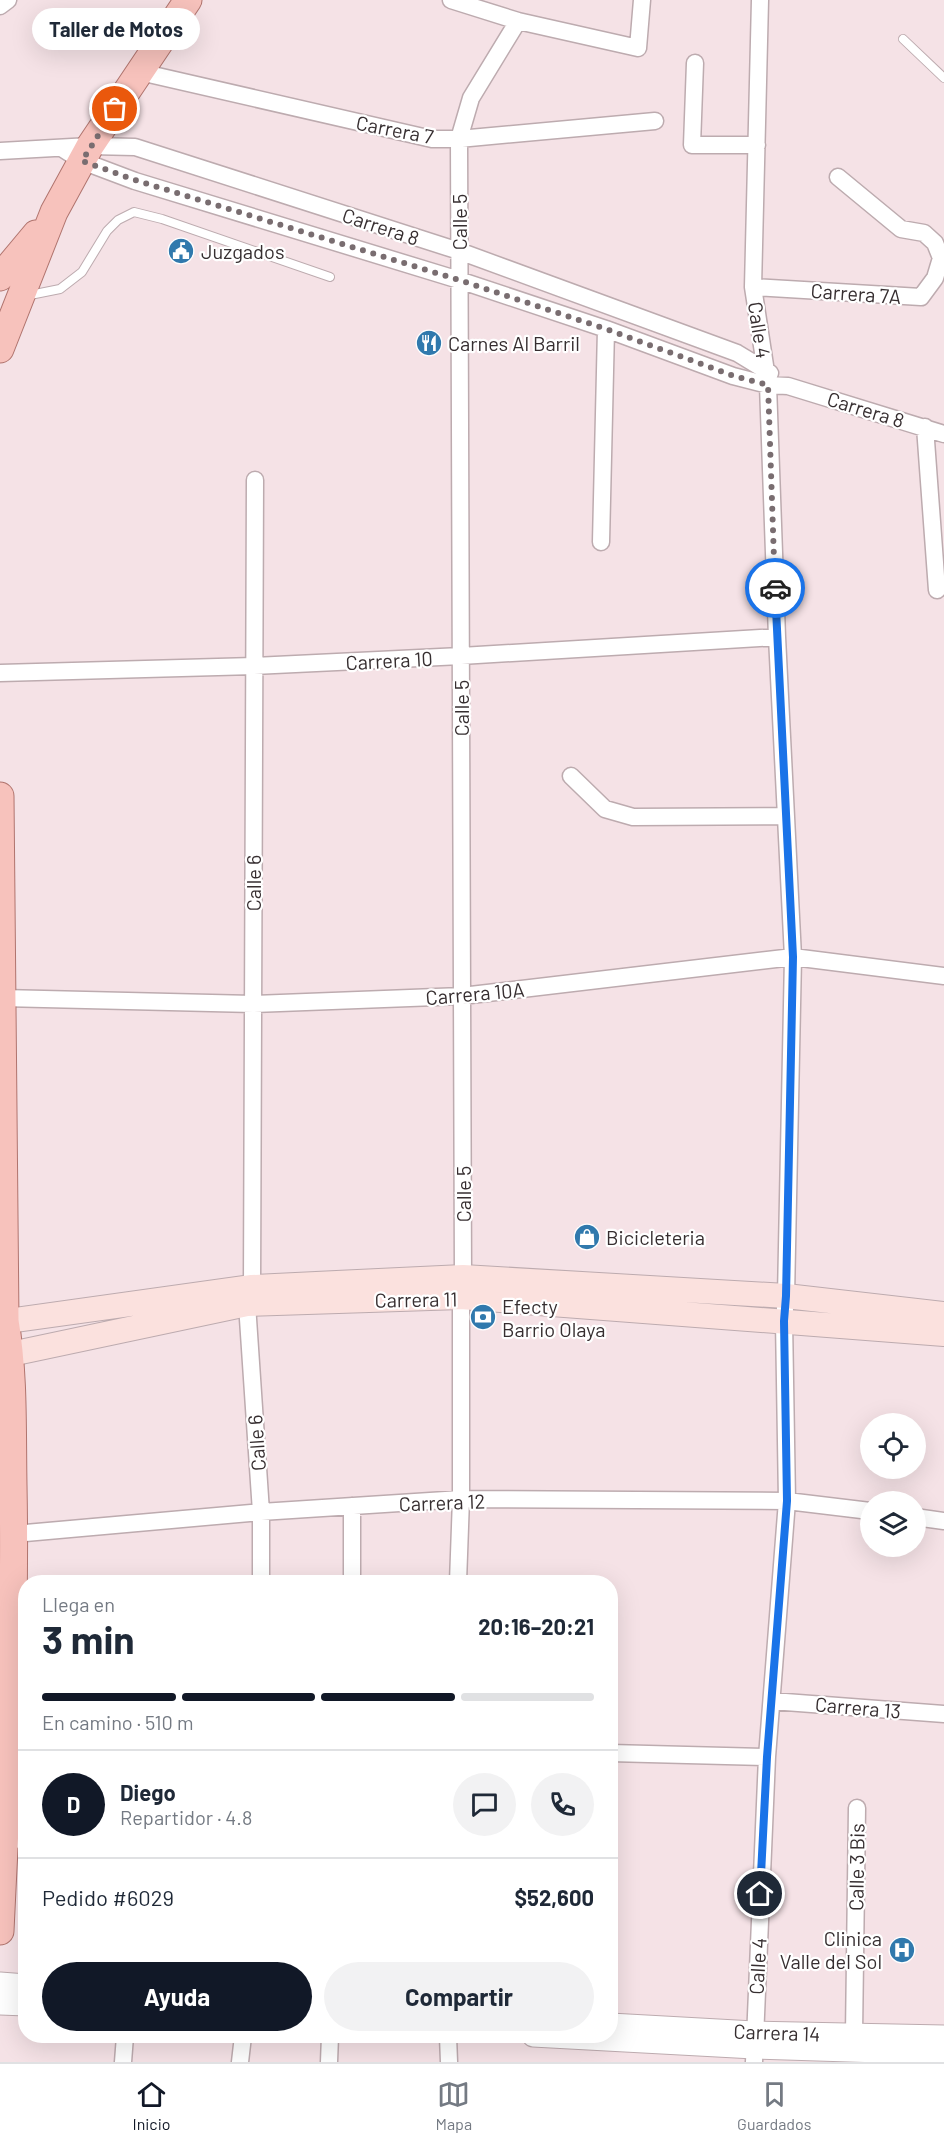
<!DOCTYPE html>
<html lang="es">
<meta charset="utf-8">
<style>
:root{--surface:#fff;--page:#f2f2f3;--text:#1f2937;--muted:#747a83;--line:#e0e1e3;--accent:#111827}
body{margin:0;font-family:Barlow,sans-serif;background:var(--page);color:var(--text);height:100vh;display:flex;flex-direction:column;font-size:22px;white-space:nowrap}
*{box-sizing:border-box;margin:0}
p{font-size:20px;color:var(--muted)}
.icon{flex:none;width:33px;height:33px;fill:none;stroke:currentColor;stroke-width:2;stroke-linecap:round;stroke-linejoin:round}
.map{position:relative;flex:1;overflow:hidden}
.side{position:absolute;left:18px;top:1575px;width:600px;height:468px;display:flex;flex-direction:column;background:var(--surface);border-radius:24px;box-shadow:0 6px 24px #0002}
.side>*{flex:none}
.buttons{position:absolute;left:860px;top:1413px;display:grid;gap:12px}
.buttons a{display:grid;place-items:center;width:66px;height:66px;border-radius:50%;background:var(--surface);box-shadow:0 6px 24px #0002;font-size:30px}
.pin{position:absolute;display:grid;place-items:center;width:51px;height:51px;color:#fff;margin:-26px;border:3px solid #fff;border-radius:50%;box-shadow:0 2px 6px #0007}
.courier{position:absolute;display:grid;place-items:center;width:60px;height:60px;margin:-30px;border:4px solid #1a73e8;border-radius:50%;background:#fff;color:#222;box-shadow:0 2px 8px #0007}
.bubble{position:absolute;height:42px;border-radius:21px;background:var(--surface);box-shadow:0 6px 24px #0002;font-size:20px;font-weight:700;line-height:42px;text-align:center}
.summary em{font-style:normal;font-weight:700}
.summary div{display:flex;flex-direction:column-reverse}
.summary{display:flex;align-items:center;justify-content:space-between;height:102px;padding:0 24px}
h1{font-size:39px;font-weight:700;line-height:45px}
.bar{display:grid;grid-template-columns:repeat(4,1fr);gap:9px 6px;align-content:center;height:72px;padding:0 24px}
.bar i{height:8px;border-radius:4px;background:var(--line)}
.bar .current{background:var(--accent)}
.bar p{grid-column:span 4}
.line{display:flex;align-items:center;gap:15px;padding:0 24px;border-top:2px solid var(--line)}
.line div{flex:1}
.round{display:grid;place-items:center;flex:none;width:63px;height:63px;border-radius:32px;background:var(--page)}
.cta{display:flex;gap:12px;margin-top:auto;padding:12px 24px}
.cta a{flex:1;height:69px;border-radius:36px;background:var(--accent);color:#fff;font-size:24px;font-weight:700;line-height:69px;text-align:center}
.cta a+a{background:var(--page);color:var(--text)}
.menu{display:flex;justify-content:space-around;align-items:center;height:84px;border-top:2px solid var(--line);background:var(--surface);font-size:16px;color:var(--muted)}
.menu a{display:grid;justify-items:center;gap:3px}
.menu .current{color:var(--accent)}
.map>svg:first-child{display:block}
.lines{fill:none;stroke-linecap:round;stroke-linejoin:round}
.service-casing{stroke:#bdabaf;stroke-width:10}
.minor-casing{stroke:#bdabaf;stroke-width:19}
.tertiary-casing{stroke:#bdabaf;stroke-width:23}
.secondary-casing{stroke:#bdabaf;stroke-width:26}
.primary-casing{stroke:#b0746e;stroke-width:29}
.service{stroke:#fff;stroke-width:8}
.minor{stroke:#fff;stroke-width:16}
.tertiary{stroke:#fff;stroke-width:21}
.secondary{stroke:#fbe1de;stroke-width:24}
.primary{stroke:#f7c2bc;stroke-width:27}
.done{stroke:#796d70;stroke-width:6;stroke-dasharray:0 10.8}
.route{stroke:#1a73e8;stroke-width:8}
.labels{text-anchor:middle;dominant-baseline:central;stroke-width:4.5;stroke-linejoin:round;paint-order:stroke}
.street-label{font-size:20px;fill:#362e30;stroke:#fff}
.poi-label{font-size:20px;fill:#362e30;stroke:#fff;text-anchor:start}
</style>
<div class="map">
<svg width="944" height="2062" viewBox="0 0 944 2062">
<rect width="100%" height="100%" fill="#f5e2e6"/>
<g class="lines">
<g class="service-casing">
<path id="service" d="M903,39L944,78
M25,296L60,289L82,272L107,231L118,220L134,212L162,219L330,277"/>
</g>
<g class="minor-casing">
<path id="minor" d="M451,0L518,21L638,48L642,0
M0,6L8,0
M695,63L692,145H757
M140,72L432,139H459L655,121
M63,149L82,161L135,181L459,280L606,329L733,376L768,385L788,386L944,434
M0,151L90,146L135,147L459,251L737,353L770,373
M753,287L921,297L935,278L941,258L935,243L924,233L901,229L838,177
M925,427L937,590
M601,542L606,329
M0,673L254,666L461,656L777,637
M571,776L605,809L633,817L786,816
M2,998L253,1004L462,996L793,957L944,976
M463,1277L459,139L471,98L518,21
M252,1287L255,480
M247,1304L261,1512V1582
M352,1506V1582
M915,1517L944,1521
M14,1534L261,1512L461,1499L787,1501L870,1511
M458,1582L461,1499V1297
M772,1701L944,1714
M610,1753L767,1757
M4,1839L26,1840
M854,2034L857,1808
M448,2036L449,2062
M123,2062L125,2036
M240,2062L243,2036
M329,2062L330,2036
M754,2062L767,1757L787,1501L784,1321L786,1296L793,957L777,637L768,385L753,287L760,0"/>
</g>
<g class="tertiary-casing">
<path id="tertiary" d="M0,1983L26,1985
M0,2004L26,2005
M610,2024L754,2032L944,2036
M533,2036L754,2048L944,2054"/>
</g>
<g class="secondary-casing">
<path id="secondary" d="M0,1322L252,1287L463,1277L786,1296L944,1314
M0,1354H11L247,1304L461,1297L944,1334"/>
</g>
<g class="primary-casing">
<path id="primary" d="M0,277L36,234
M0,349L54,212L90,146L188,0
M0,796L5,1321C14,1375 12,1430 13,1485C16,1634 7,1783 0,1931"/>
</g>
<use href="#service" class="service"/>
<use href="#minor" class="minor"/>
<use href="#tertiary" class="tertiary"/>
<use href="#secondary" class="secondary"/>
<use href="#primary" class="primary"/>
</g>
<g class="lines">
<path class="done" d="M115,109L82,161L135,180L459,280L606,329L734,376L768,385L775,588"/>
<path class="route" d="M760,1894L767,1757L787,1501L784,1321L786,1296L793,957L775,588"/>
</g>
<defs>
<g id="civic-disc" transform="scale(1.35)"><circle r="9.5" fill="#3079ad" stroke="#fff"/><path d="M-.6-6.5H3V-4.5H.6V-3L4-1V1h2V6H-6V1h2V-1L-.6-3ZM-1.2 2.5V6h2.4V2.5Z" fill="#fff"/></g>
<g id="restaurant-disc" transform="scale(1.35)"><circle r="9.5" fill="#3079ad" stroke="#fff"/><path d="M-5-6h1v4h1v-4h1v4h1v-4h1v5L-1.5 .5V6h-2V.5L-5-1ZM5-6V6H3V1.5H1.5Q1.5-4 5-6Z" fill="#fff"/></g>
<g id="shop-disc" transform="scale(1.35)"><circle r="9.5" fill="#3079ad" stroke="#fff"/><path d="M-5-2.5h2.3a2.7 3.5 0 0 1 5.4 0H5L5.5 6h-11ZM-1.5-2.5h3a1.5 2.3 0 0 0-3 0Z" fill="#fff"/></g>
<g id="bank-disc" transform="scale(1.35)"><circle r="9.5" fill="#3079ad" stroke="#fff"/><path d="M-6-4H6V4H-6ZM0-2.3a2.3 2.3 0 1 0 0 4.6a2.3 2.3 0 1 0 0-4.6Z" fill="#fff"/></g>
<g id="hospital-disc" transform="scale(1.35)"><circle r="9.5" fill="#3079ad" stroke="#fff"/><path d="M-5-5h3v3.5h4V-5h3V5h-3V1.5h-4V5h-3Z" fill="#fff"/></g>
</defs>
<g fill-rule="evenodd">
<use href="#civic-disc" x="181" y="251"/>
<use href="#restaurant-disc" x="429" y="343"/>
<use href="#shop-disc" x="587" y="1237"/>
<use href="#bank-disc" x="483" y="1317"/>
<use href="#hospital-disc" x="902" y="1950"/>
</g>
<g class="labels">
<g class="street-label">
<text transform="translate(395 129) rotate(11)">Carrera 7</text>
<text transform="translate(459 222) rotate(-90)">Calle 5</text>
<text transform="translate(381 226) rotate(18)">Carrera 8</text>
<text transform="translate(856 293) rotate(4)">Carrera 7A</text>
<text transform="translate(760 330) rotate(81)">Calle 4</text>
<text transform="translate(866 409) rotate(17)">Carrera 8</text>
<text transform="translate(389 660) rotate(-3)">Carrera 10</text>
<text transform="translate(461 708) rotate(-90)">Calle 5</text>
<text transform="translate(253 883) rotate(-90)">Calle 6</text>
<text transform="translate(475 993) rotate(-5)">Carrera 10A</text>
<text transform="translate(463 1194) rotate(-90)">Calle 5</text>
<text transform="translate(416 1299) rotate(-1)">Carrera 11</text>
<text transform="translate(256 1443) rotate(-94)">Calle 6</text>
<text transform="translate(442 1502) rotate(-2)">Carrera 12</text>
<text transform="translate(858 1707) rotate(5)">Carrera 13</text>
<text transform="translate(856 1867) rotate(-89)">Calle 3 Bis</text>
<text transform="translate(757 1966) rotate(-87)">Calle 4</text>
<text transform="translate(777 2032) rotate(2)">Carrera 14</text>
</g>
<g class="poi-label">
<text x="201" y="251">Juzgados</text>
<text x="448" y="343">Carnes Al Barril</text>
<text x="606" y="1237">Bicicleteria</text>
<text x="502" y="1306">Efecty<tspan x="502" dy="23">Barrio Olaya</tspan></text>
<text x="882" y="1938" text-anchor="end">Clinica<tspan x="882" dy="23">Valle del Sol</tspan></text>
</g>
</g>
</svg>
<div class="buttons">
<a><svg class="icon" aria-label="locate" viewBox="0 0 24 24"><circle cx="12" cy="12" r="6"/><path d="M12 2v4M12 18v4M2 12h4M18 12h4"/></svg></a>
<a><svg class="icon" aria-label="layers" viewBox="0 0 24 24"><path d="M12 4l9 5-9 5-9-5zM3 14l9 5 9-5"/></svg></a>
</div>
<div class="pin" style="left:115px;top:109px;background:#ea580c"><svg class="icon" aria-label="bag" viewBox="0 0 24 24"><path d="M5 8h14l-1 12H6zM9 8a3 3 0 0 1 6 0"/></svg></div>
<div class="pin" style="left:760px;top:1894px;background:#1f2937"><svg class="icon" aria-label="home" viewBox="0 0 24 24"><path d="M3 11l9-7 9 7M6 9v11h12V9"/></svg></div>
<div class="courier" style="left:775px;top:588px"><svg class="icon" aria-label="car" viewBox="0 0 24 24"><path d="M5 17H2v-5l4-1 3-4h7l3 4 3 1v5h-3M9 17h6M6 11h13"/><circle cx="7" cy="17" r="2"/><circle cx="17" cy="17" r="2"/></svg></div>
<div class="bubble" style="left:32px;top:8px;width:168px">Taller de Motos</div>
<section class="side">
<div class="summary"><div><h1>3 min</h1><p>Llega en</p></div><em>20:16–20:21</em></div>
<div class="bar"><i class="current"></i><i class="current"></i><i class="current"></i><i></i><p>En camino · 510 m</p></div>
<div class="line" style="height:108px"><b class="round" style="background:var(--accent);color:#fff">D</b><div><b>Diego</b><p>Repartidor · 4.8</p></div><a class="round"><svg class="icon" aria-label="chat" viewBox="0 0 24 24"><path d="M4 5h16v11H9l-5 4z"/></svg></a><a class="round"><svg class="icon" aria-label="phone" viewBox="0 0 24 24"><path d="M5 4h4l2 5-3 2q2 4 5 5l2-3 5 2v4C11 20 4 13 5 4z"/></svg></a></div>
<div class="line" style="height:78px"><div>Pedido #6029</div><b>$52,600</b></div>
<div class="cta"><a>Ayuda</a><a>Compartir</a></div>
</section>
</div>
<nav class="menu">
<a class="current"><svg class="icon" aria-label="home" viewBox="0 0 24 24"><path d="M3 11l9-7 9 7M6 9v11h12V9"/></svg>Inicio</a>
<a><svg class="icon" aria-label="map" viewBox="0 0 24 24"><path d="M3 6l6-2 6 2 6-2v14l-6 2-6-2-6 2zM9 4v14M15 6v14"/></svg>Mapa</a>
<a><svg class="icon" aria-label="saved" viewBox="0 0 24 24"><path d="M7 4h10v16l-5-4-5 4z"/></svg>Guardados</a>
</nav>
